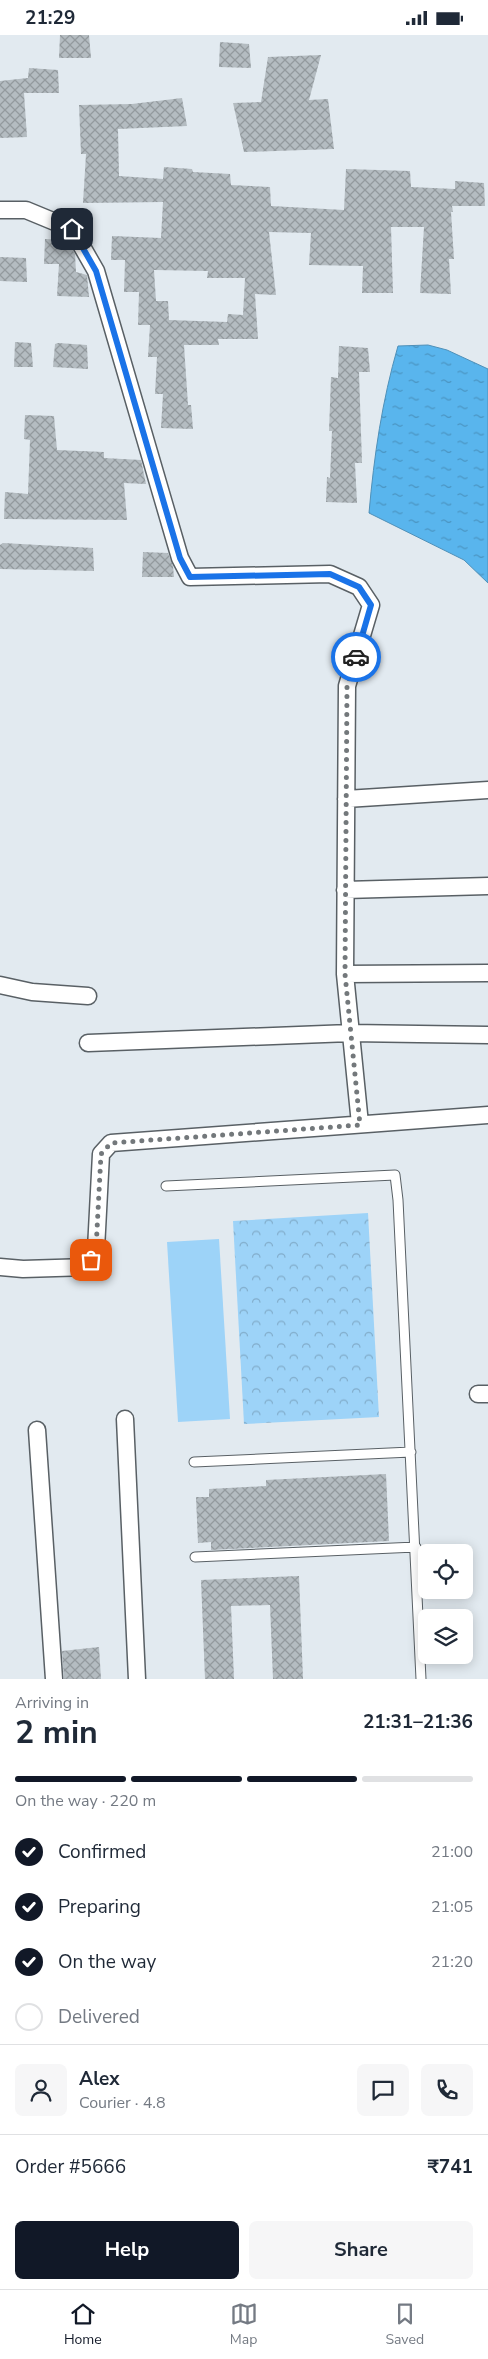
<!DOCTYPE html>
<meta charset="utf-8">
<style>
:root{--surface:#fff;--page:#f6f6f7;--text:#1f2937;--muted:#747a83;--line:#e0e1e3;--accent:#111827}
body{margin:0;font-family:"Nunito Sans",sans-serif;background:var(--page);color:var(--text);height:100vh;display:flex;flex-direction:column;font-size:19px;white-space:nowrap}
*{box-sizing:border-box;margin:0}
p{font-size:16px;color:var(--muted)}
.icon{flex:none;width:28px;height:28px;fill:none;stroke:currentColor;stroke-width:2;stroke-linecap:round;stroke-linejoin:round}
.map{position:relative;height:1644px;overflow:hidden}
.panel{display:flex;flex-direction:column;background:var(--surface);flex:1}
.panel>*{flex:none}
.tools{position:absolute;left:418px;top:1509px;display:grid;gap:10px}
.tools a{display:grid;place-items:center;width:55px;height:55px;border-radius:8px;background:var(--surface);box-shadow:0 2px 12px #0003;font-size:25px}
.pin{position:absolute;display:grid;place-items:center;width:42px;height:42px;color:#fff;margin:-21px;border-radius:10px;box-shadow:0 2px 8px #0006}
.courier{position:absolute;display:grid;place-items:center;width:50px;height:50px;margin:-25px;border:4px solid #1a73e8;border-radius:50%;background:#fff;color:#222;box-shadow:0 1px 6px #0007}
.headline em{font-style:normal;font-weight:700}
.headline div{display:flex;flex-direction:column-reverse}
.headline{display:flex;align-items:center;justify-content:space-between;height:85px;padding:0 15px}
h1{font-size:32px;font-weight:700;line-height:38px}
.bar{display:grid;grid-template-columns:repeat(4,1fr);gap:8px 5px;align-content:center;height:60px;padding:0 15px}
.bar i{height:6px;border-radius:4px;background:var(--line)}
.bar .active{background:var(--accent)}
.bar p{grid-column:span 4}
.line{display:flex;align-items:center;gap:12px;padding:0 15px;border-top:1px solid var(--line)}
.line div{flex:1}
.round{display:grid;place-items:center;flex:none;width:52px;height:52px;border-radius:8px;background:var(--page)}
ol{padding:0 15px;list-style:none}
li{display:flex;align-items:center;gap:15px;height:55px}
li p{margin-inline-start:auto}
li .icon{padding:5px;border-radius:50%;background:var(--accent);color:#fff;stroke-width:4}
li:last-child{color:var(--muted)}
li i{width:28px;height:28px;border:2px solid var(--line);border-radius:50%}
.cta{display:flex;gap:10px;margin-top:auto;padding:10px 15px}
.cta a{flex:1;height:58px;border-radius:8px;background:var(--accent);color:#fff;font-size:20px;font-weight:700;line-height:58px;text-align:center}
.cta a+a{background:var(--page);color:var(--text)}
.status{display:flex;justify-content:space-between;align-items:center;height:35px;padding:0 25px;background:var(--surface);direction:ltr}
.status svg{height:14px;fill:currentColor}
.dock{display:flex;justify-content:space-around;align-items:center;height:70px;border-top:1px solid var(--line);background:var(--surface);font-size:14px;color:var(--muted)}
.dock a{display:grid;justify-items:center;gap:2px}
.dock .active{color:var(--accent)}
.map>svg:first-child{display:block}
.park{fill:url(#park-crowns)}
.pitch{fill:#9dd3f8}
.water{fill:url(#water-ripples);stroke:#4f90b8}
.building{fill:url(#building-cross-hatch);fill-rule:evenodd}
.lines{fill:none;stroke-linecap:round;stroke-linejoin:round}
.lane-casing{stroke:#596065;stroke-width:11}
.street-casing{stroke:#596065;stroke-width:19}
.lane{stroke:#fff;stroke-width:9}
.street{stroke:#fff;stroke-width:16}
.done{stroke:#73787b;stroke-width:5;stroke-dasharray:0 9}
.route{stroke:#1a73e8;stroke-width:6}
</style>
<div class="status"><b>21:29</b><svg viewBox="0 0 49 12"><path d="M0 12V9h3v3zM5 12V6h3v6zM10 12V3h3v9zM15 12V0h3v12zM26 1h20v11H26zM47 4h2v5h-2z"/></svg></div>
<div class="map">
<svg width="488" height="1644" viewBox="0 0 488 1644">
<defs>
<pattern id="park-crowns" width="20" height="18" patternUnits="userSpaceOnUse" patternTransform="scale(1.25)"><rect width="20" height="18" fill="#9dd3f8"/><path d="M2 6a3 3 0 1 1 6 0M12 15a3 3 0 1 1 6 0" fill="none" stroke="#81acca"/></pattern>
<pattern id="water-ripples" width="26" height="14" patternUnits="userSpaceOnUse" patternTransform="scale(1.25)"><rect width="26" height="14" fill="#59b5ed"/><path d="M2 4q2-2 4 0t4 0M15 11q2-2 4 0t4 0" fill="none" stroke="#4a94c1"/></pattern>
<pattern id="building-cross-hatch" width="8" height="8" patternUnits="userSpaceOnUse" patternTransform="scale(1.25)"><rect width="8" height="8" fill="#b4bcc1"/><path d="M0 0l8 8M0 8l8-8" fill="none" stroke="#939a9e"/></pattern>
</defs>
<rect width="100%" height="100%" fill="#e2eaf0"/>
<path class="park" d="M368,1178L379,1382L244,1389L233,1186Z"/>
<path class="pitch" d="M219,1204L230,1384L178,1387L167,1207Z"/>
<path class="water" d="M428,310L447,315L488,334V548L464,525L369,478C374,421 382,366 398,311Z"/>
<path class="building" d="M60,0H89L91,23H59Z
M220,7L249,9L251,33L219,32Z
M321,20L309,65L328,64L334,114L244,117L233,68L261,67L268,22Z
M29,33L58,35L59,58H24L27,102L0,103V46L28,43Z
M182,63L187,91L118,94L119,141L163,144L164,132L192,134L193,137L230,139L231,150L270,152L271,171L344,175L346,134L410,136L411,152L455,154V146L484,148L485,171H452L453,177H451L454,224H449L451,259L420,258L424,192H391L393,258H362L363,231L309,230L311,198L269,197L276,260L255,259L258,304H218L219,310H184L188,370H191L193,394L161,393L163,359H155L157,322H148L150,290H138L139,257H124L125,225H111L112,201L161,203L163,167L83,168L86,119H81L79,70L132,69ZM154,235L208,236L207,243H245L243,280L228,279L227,287L169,285L168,266H156Z
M45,204L67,205L75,219L76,237L87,240L89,262L57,261L59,229H44Z
M0,222L26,223L27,247L0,246Z
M15,307L31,308L33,332H14Z
M58,308L87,310L88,334L53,332L55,309Z
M339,311L368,313L370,337H359L362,428H355L357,468L326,467L327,442L330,443L332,396H329L331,342L338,343Z
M25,380L54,381L57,415L104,417V423L141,425L146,449L124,448L127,485L4,484L5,457L28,459L30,405L24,404Z
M3,508L93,513L94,536L0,534V510Z
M143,517L168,518L173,531L174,542H142Z
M386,1439L389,1506L211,1515V1507L198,1508L196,1462H209V1454L266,1451V1445Z
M299,1541L303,1644H273L270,1570L231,1571L234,1644H205L201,1545Z
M99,1612L101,1644H64L62,1616Z"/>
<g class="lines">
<g class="lane-casing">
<path id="lane" d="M166,1151L395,1140L398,1165L421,1644
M194,1427L411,1417
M195,1522L416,1512"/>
</g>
<g class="street-casing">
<path id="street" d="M0,175H26L72,194L96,236L180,523L190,542L330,539L359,552L371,570L347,651L345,939L360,1089
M346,764L488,755
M345,855L488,851
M345,939L488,938
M0,950L32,957L88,961
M88,1008L350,998L488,1000
M0,1232L23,1234L88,1232L96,1214L101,1119L111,1108L488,1080
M478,1359H488
M125,1384L137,1644
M37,1395L54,1644"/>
</g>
<use href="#lane" class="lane"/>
<use href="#street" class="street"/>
</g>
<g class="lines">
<path class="done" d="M91,1225L96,1214L101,1119L111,1108L360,1090L345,939L347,651L356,622"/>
<path class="route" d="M72,194L96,236L180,523L190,542L330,539L359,552L371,570L356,622"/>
</g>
</svg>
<div class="tools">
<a><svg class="icon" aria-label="locate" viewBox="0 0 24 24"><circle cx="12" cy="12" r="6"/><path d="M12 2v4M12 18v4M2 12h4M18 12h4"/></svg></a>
<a><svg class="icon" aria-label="layers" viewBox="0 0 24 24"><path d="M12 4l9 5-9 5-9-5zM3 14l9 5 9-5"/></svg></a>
</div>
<div class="pin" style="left:91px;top:1225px;background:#ea580c"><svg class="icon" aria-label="bag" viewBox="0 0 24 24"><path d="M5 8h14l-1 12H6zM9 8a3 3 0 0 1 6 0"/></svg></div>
<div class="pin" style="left:72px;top:194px;background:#1f2937"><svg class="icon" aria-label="home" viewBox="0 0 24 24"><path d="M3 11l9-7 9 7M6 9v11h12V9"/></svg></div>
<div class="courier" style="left:356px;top:622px"><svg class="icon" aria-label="car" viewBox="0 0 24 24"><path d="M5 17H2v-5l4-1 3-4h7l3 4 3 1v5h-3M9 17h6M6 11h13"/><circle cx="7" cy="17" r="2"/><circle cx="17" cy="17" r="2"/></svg></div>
</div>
<section class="panel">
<div class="headline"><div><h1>2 min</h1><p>Arriving in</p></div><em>21:31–21:36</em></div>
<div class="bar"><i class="active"></i><i class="active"></i><i class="active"></i><i></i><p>On the way · 220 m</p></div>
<ol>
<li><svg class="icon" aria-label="check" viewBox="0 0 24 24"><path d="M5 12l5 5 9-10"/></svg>Confirmed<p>21:00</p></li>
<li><svg class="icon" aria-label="check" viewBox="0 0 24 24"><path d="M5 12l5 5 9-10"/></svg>Preparing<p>21:05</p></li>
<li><svg class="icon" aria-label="check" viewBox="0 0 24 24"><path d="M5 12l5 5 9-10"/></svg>On the way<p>21:20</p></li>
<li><i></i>Delivered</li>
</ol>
<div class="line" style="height:90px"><a class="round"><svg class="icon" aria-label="person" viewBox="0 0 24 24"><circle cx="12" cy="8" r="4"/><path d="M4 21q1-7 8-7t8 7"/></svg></a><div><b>Alex</b><p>Courier · 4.8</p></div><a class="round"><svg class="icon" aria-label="chat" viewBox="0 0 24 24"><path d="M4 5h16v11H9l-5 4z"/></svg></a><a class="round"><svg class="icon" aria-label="phone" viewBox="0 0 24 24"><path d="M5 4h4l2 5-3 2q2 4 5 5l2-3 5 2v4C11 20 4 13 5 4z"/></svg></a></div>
<div class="line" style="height:65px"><div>Order #5666</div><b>₹741</b></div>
<div class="cta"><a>Help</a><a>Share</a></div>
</section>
<nav class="dock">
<a class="active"><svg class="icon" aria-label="home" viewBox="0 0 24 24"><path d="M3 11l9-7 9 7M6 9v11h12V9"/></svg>Home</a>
<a><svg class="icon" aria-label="map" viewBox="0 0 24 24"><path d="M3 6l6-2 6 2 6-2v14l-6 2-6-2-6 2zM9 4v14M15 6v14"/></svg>Map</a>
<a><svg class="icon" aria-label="saved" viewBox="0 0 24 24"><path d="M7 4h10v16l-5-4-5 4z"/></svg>Saved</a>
</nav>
